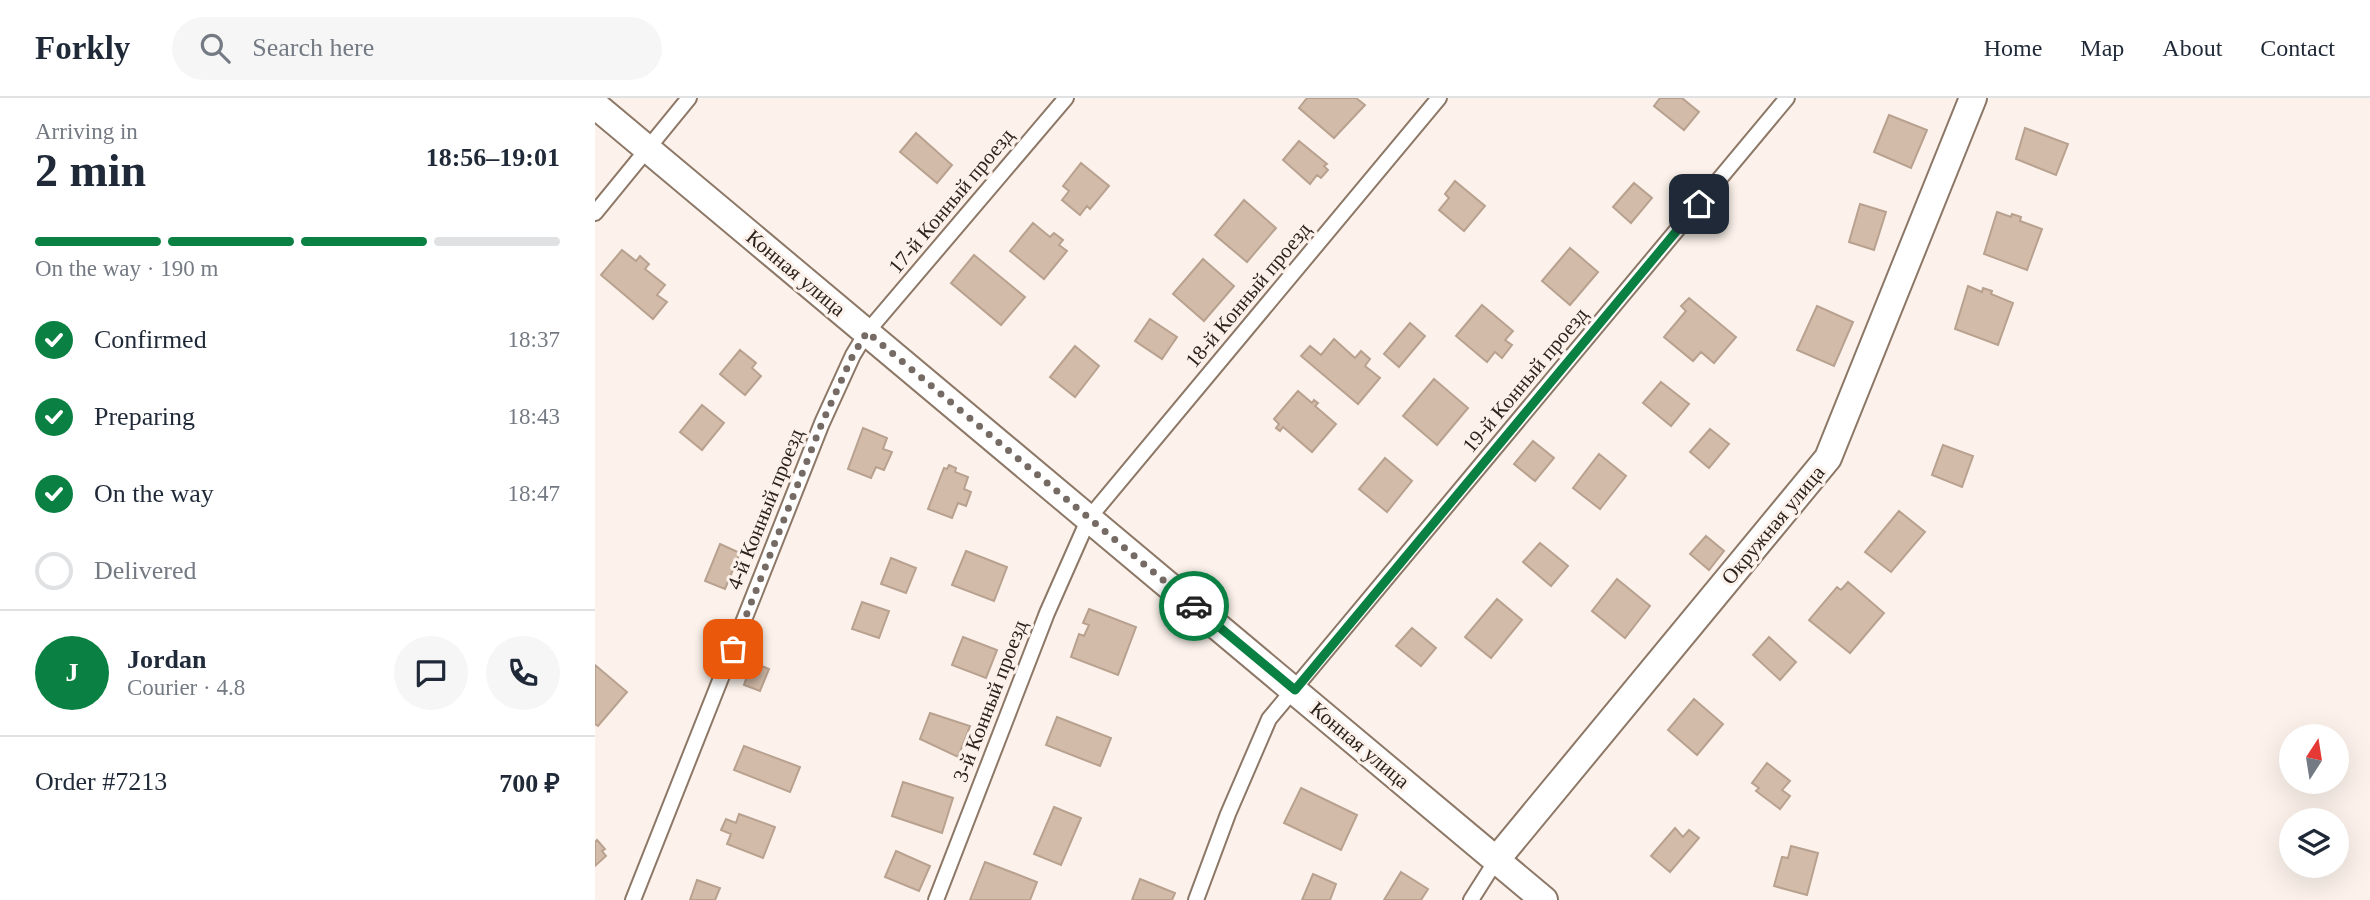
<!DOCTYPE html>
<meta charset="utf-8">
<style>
:root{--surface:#fff;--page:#f6f6f7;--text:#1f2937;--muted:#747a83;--line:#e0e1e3;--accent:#0b8043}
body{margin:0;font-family:Georgia,serif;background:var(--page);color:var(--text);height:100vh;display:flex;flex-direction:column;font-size:26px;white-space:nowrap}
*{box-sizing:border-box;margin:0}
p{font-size:23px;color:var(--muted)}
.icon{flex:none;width:38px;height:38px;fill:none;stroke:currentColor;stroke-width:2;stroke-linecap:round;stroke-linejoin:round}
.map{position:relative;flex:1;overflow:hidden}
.drawer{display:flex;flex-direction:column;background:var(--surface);width:595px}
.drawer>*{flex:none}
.needle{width:46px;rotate:12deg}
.controls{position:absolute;left:1684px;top:626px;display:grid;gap:14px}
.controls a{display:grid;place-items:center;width:70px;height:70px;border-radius:50%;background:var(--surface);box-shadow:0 7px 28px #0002;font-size:35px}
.pin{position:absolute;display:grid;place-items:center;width:60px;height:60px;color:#fff;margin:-30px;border-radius:14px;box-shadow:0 4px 10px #0006}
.courier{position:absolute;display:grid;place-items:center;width:70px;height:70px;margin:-35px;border:5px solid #0b8043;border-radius:50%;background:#fff;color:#222;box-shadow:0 2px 9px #0007}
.headline em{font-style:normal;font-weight:800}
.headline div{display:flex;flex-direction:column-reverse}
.headline{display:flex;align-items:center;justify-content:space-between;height:119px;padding:0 35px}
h1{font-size:46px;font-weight:800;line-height:52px}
.bar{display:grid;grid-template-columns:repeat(4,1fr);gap:10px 7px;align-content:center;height:84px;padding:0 35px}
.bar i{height:9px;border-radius:5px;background:var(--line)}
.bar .current{background:var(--accent)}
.bar p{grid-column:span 4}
.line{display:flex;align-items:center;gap:18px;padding:0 35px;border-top:2px solid var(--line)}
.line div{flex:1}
.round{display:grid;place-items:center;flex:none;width:74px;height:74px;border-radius:37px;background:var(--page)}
ol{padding:0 35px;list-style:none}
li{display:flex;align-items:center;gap:21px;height:77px}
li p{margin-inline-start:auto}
li .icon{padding:7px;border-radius:50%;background:var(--accent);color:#fff;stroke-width:4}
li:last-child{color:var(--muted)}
li i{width:38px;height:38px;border:4px solid var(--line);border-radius:50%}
header{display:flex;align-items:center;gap:42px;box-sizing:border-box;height:98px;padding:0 35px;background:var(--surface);border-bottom:2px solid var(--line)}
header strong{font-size:33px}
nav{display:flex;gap:38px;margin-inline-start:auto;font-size:24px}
.search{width:490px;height:63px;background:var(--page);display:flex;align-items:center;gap:18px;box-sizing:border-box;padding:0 24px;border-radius:38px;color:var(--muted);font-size:26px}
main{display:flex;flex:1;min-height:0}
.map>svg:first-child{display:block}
.building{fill:#d3bba9;stroke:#b8a18f;stroke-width:2}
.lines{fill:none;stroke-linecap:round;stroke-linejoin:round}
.service-casing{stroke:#8d7867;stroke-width:18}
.minor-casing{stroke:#8d7867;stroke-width:30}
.service{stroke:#fff;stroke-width:14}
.minor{stroke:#fff;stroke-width:26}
.done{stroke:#756b64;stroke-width:7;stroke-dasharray:0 12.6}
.route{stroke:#0b8043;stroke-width:9}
.labels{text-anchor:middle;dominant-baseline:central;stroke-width:6;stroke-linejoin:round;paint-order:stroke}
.street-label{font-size:21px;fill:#2c231c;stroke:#fcf2eb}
</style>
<header>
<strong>Forkly</strong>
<div class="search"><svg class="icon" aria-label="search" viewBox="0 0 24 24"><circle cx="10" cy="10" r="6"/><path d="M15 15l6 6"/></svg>Search here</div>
<nav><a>Home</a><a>Map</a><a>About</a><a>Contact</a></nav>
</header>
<main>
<section class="drawer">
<div class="headline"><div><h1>2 min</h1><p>Arriving in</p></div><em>18:56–19:01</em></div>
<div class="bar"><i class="current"></i><i class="current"></i><i class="current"></i><i></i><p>On the way · 190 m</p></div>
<ol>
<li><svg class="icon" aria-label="check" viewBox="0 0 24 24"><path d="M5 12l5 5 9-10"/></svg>Confirmed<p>18:37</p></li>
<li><svg class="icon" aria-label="check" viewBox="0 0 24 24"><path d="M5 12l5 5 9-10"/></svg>Preparing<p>18:43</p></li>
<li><svg class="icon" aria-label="check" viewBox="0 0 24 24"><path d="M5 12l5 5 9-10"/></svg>On the way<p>18:47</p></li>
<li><i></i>Delivered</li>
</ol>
<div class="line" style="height:126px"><b class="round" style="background:var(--accent);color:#fff">J</b><div><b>Jordan</b><p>Courier · 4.8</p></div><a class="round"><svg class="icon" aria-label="chat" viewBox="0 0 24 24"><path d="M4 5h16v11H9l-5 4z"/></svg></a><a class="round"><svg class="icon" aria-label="phone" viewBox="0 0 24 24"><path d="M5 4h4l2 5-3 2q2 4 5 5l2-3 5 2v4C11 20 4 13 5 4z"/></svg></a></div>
<div class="line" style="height:91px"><div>Order #7213</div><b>700 ₽</b></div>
</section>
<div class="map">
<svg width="1775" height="802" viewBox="0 0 1775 802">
<rect width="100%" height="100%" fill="#fcf2eb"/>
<path class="building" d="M712,0H761L770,7L739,40L704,10Z
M1065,0H1087L1104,14L1089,32L1059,8Z
M1294,17L1332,32L1316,70L1279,54Z
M1430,30L1473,46L1461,77L1421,61Z
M321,35L357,67L342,85L305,54Z
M704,43L732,66L729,68L733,72L726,80L722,77L715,86L688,62Z
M486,65L514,88L495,111L492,108L485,117L467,102L474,93L468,88Z
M860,83L890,108L869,133L844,112L854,100L850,96Z
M1039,85L1057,100L1036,125L1018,109Z
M649,102L681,130L652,164L620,137Z
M1265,106L1291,114L1279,152L1254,144Z
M1402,114L1416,119L1417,116L1426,119L1425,123L1447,131L1432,172L1389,156Z
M438,125L455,139L459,135L468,142L464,147L472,153L449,181L415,153Z
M975,150L1003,174L975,207L947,183Z
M27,152L41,163L45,158L54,166L50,171L70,187L62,197L72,204L58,221L6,177Z
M379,157L430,199L406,227L356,185Z
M608,161L639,188L609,223L578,196Z
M1373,188L1387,194L1388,190L1397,193L1396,196L1418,205L1403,247L1360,231Z
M1094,200L1141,239L1119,265L1106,254L1098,263L1069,239L1091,213L1086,208Z
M887,207L918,233L910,242L917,247L907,260L900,254L892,264L861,238Z
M1222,208L1258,224L1239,268L1202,252Z
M555,221L582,239L567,261L540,243Z
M815,225L830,238L804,269L789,256Z
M739,241L760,260L766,253L775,261L770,268L785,280L763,306L706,258L715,248L726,257Z
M480,248L504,268L480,299L455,279Z
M145,252L161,265L157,270L166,278L150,297L125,276Z
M839,281L873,310L842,347L808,318Z
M1066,284L1094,306L1076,328L1048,305Z
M703,293L717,305L719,302L723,305L720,308L741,326L717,354L688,329L685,333L681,330L684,326L679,321Z
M107,307L129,325L107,352L85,334Z
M268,330L292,340L288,351L297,354L289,372L281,369L276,380L253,371Z
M1115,331L1134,346L1114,370L1095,354Z
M938,343L959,360L940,383L919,366Z
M1348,347L1378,358L1367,389L1337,377Z
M1004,356L1031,378L1005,411L978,390Z
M790,360L817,383L792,414L764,391Z
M354,367L361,370L360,374L373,379L369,391L376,394L371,408L363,405L357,420L333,411L349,370L352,371Z
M1304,413L1330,434L1296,474L1270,454Z
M1111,438L1129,453L1114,472L1095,456Z
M945,445L973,468L956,488L928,464Z
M125,446L145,455L130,491L110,483Z
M371,453L412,469L399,503L357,487Z
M296,460L321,470L311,495L286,486Z
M1022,481L1055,508L1030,540L997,513Z
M1253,484L1289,515L1255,555L1214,522L1242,489L1246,492Z
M902,501L927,522L896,560L870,539Z
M267,504L294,513L284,540L257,531Z
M494,511L541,529L523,577L476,559L484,536L489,538L494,527L488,525Z
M817,530L841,550L826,568L801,548Z
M368,539L402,552L391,580L357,567Z
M1174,539L1201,564L1185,582L1158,557Z
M157,564L174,571L165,593L149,587Z
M0,567L32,594L3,628L0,626Z
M1099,601L1128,626L1102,657L1073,632Z
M335,615L375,628L363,659L325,641Z
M462,619L516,640L505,668L451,647Z
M149,648L205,669L195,694L139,672Z
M1172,665L1195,683L1187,692L1195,698L1185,711L1161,693L1164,690L1157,685Z
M308,684L358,700L347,735L297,718Z
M706,690L762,717L746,752L689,725Z
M459,709L486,720L466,767L439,756Z
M144,716L180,729L168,760L132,746L136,736L126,732L131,721L141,725Z
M1080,730L1088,739L1094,732L1104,740L1075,774L1056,758Z
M2,742L10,751L7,753L11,758L0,768V744Z
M1196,748L1223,755L1212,797L1179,788L1187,759L1193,760Z
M301,753L335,768L324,793L290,779Z
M390,764L442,784L435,802H375Z
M806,774L833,791L826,802H789Z
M718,776L741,786L735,802H707Z
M545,781L580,795L577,802H537Z
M102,782L125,790L120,802H95Z"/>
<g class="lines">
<g class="service-casing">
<path id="service" d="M0,115L94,0
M38,802L227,325L258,257L272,234L471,0
M341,802L452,515L494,420L844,0
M601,802L633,716L674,621L1192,0
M876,802L902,761"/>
</g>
<g class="minor-casing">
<path id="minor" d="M0,7L949,802
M902,761L1233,360L1378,0"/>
</g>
<use href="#service" class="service"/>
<use href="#minor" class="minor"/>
</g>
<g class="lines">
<path class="done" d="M138,551L227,325L258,257L272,234L599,508"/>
<path class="route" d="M599,508L700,592L1104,106"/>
</g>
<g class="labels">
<g class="street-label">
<text transform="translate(356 103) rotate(-50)">17-й Конный проезд</text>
<text transform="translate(201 175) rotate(40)">Конная улица</text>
<text transform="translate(653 197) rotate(-50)">18-й Конный проезд</text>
<text transform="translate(930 282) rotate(-50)">19-й Конный проезд</text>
<text transform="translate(170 411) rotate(-68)">4-й Конный проезд</text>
<text transform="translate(1178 427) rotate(-50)">Окружная улица</text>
<text transform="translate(395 603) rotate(-69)">3-й Конный проезд</text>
<text transform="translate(765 647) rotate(40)">Конная улица</text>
</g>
</g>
</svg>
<div class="controls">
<a><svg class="needle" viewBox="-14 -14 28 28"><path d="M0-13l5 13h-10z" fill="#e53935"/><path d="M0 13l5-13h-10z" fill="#747a83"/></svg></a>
<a><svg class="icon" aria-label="layers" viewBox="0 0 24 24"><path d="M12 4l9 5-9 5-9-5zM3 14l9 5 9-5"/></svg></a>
</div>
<div class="pin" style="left:138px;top:551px;background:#ea580c"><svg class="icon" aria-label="bag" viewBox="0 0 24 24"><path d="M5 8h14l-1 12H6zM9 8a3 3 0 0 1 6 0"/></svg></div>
<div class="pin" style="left:1104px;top:106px;background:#1f2937"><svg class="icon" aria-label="home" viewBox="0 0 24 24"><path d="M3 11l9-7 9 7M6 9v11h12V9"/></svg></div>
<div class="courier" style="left:599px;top:508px"><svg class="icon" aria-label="car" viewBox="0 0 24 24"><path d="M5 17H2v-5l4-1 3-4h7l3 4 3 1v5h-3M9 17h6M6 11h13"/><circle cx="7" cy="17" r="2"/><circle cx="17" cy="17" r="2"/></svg></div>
</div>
</main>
